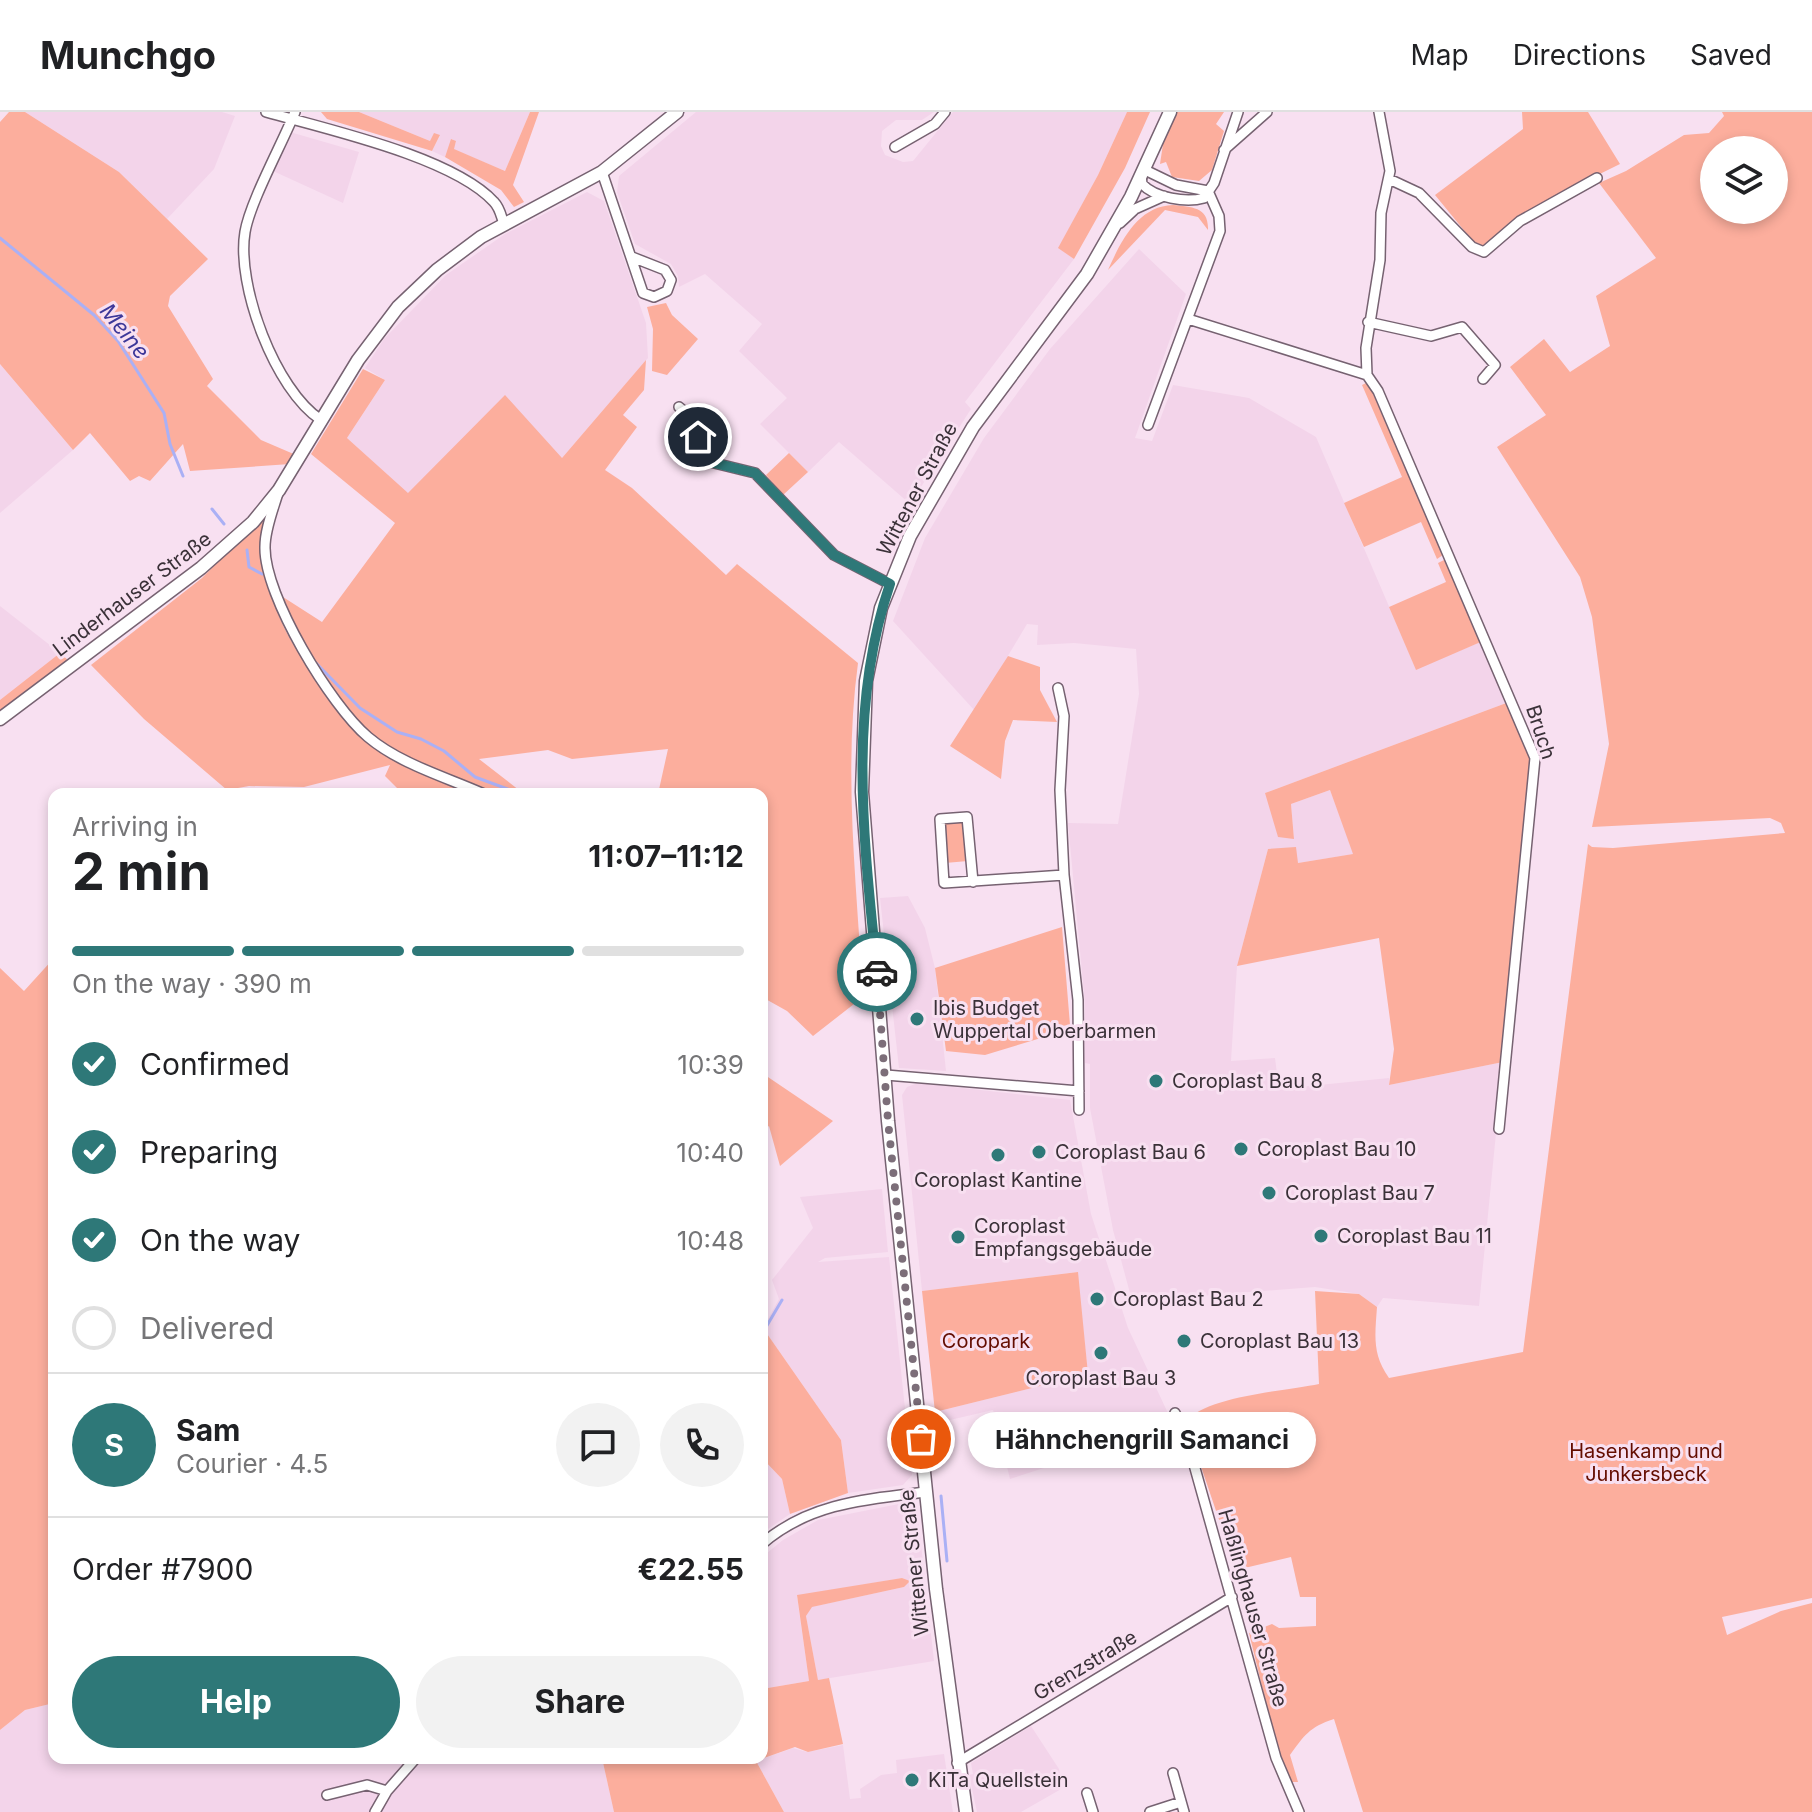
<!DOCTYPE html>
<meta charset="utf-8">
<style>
:root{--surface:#fff;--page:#f2f2f2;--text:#202124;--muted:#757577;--line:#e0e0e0;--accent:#2e7878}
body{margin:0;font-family:Inter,sans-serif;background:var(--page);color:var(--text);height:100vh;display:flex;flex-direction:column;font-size:30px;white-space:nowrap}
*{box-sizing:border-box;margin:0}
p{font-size:26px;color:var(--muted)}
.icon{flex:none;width:44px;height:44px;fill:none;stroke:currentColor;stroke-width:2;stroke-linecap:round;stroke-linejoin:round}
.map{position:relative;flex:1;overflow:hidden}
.sheet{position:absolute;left:48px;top:676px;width:720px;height:976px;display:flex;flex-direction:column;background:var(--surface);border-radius:16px;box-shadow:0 4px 12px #0003}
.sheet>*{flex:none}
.fabs{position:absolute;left:1700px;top:24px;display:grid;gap:16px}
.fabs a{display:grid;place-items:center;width:88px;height:88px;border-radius:50%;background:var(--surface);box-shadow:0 4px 12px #0003;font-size:40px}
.pin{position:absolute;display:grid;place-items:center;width:68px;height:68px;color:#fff;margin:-34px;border:4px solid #fff;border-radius:50%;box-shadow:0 2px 8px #0007}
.courier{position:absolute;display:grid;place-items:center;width:80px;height:80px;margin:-40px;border:6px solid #2e7878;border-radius:50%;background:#fff;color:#222;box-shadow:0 2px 10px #0007}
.bubble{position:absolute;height:56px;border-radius:28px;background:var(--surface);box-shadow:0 4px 12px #0003;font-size:26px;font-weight:700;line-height:56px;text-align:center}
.summary em{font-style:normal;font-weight:700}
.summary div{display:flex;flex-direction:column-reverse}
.summary{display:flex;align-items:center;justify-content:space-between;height:136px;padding:0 24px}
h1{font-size:52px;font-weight:700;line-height:60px}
.bar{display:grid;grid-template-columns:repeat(4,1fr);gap:12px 8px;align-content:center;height:96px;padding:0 24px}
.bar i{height:10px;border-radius:6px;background:var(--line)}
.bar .active{background:var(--accent)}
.bar p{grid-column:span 4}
.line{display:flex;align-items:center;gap:20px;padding:0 24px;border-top:2px solid var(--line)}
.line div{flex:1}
.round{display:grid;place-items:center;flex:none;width:84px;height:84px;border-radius:42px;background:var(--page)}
ol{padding:0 24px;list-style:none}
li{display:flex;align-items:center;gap:24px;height:88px}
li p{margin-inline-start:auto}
li .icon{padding:8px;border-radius:50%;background:var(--accent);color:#fff;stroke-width:4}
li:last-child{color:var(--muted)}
li i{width:44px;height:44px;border:4px solid var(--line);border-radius:50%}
.button{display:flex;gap:16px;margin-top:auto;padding:16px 24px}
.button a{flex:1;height:92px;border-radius:48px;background:var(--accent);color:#fff;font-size:32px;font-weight:700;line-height:92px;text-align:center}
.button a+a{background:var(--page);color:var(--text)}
header{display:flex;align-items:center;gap:48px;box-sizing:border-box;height:112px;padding:0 40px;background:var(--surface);border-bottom:2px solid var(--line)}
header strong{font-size:38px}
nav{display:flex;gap:44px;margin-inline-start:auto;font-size:28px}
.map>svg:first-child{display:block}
.built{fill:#f3d4ea}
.green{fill:#fcae9d;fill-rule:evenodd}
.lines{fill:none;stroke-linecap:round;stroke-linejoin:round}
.stream{stroke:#aab0f5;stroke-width:3}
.street-casing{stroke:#766271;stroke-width:12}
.secondary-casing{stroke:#766271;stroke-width:15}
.street{stroke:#fff;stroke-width:9}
.secondary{stroke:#fff;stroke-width:12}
.done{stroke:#7c6e79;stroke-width:8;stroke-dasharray:0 14.4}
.route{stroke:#2e7878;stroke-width:10}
.poi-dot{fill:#2e7878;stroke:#f8e0f1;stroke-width:3}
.labels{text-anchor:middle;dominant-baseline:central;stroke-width:6;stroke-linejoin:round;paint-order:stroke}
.street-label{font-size:20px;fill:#3a3138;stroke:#f8e0f1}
.poi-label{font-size:20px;fill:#3a3138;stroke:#f8e0f1;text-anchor:start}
.park-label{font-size:20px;fill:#640d00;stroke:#f8e0f1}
.water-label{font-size:22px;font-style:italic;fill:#3d3899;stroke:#f8e0f1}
</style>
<header>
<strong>Munchgo</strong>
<nav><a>Map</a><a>Directions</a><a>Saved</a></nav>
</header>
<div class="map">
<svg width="1812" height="1700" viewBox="0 0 1812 1700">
<rect width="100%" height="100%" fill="#f8e0f1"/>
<path class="built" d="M25,0H222L235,4L214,57L167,107L119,60Z
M359,0H530L505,59L453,37L456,30L452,27L445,45L432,39L440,24L430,29Z
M696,0H934L922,8H896L882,19L881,34L885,43L903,50L913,49L953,0H1127L1098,63L1059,135L1074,147L965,290L971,297L910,392L839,330L808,360L760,312L787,286L739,239L762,212L705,162L679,175L678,164L671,152L635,132L617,80L619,64Z
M290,20L359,40L343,91L273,59Z
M587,80L604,89L646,211L648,246L562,346L408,382L347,326L385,268L365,256L384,227L446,163L505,122Z
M1139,137L1186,182L1135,326L1152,329L1173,273L1249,286L1316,325L1416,557L1483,529L1509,590L1265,681L1294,726L1291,692L1330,678L1354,742L1298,751L1268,737L1237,854L1231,949L1275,946L1279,977L1389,966V973L1503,950L1479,1194L1383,1186L1377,1195L1359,1182L1315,1175L1136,1189L1131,1185L1113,1118L1090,996V952L1085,951V892L1068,711L1118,712L1139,582L1136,537L1074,531L1037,533L1038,513L1027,512L975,599L893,509L925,426L984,326L1050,237Z
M0,252L73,338L0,401Z
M0,494L60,541L0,588Z
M908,784L925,816L935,856L946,959L899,956L880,786Z
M918,971L1070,988L1091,1102L1128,1216L1174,1314L1010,1367L993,1298L937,1311L935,1300L1088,1262L1077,1160L922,1179L902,983L907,975Z
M882,1077L888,1140L825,1146L818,1150L889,1145L912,1363L903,1373L848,1381L841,1328L763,1216L779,1187L772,1168L813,1116L800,1085Z
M762,1346L782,1367L790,1402L762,1421Z
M899,1392L913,1396L918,1405L934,1549L818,1568L806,1504L811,1495L904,1475L909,1469L902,1466L797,1484L809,1569L762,1577V1445L783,1428L818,1408Z
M54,1591V1646H602L614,1700H0V1618L25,1598Z
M1031,1614L1059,1657L1063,1676L1021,1700H977L969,1663L973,1662L971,1651Z
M843,1633L850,1687L861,1686L860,1677L881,1663L897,1661L896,1648L944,1642L953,1700H784L756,1649L793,1636L807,1640Z"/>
<path class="green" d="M9,0H25L119,60L208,147L170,184L168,194L213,267L207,274L261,328L296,343L290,352L190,359L183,332L150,369L139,364L130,369L90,321L73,338L0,252V10Z
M321,0H359L430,29L434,21L440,23L432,39L327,7Z
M530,0H539L513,73L524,90L514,95L501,78L445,45L451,27L456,29L454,37L505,59Z
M1127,0H1150L1125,56L1074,147L1058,136L1098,63Z
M1177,0H1224L1216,12L1224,19L1212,58L1199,69L1172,65L1166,50L1160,52L1163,32Z
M1522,0H1588L1620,52L1543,90L1484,136L1476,133L1435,83L1523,17Z
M1722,0H1812V1486L1722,1505L1727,1523L1781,1499L1812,1491V1700H1363L1334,1607C1309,1615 1304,1624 1290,1643L1298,1670H1289L1277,1636L1249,1521L1272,1512L1279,1516L1316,1514V1485H1300L1291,1445L1236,1458L1186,1310C1205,1284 1286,1279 1319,1272L1315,1179L1359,1182L1377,1195C1375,1224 1372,1242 1389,1266L1523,1240L1588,732L1592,735L1613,736L1785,721L1781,711L1770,706L1592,715L1609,632L1592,505L1580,465L1497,335L1546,303L1510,255L1544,227L1570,260L1610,234L1596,184L1656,146L1599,71L1626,59L1684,23L1709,21L1724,4ZM1714,38H1774V98H1714Z
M1173,93C1192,95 1209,95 1208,118L1198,105L1165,98L1108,158C1121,129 1138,94 1173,93Z
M666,191L672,203L698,227L667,263L652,259L653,217L647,195Z
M646,248L644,278L623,303L637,315L605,358L632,376L726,463L737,452L858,551C843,662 857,774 863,885L813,924L787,899L762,885V682H658L668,637L572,647L548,638L479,647L524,682H403L385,664L390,653L304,675L249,674L227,678L144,607L91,553L202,466L271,396C254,442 273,506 302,545V529L283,485L322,510L395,411L311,342L363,257L385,268L347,326L408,381L505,283L562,346Z
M1368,270L1443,443L1437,447L1421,410L1364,435L1344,391L1402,365L1362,273Z
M789,341L808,360L783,383L766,363Z
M1448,446L1483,529L1416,558L1389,495L1446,470L1438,451Z
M60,541L69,549L0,600V588Z
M1008,544L1040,555V578L1057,610L1013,608L1005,629L1001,667L950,634Z
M1509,590L1528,637L1531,662L1503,950L1389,973L1394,937L1379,826L1237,854L1268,737L1296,735L1298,751L1353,742L1330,678L1291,692L1294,727L1278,725L1265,681Z
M961,708L965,712L968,749L945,751L943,716L945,711Z
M1062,815L1070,913L1061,914V920L985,943L946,939L935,856Z
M54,846V1591L25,1598L0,1618V856L24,879Z
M762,961L833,1009L780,1054L769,1014L762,1019Z
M1078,1160L1088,1262L935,1300L922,1179Z
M763,1216L841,1328L848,1381L790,1402L782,1367L762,1346Z
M902,1466L910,1469L904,1475L812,1495L806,1504L818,1568L829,1566L843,1632L808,1640L795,1635L756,1649L784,1700H614L602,1646H762V1577L809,1569L797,1483Z"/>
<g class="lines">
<path class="stream" d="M0,126L94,203L118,229L164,301L170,332L183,364
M212,397L224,412
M247,438L249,455L262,462
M316,551L360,596L397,620L421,627L444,639L475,665L521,682
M762,1222L782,1188
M941,1384L947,1449"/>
<g class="street-casing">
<path id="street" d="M266,0C326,17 453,45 494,90C500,96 501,104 504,112
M295,0C282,32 250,90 245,120C236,173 275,278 321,308
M1379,0L1390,59L1381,101L1380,148L1366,236L1367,263L1378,279L1535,646L1499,1017
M895,35L935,12L945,0
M1224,38L1267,0
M1145,58L1176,73L1208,79
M602,60L643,181L654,185L667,179L671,168L665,158L632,145
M1141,63L1142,72C1155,86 1186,91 1204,86L1214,71L1238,0
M1389,67L1419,81L1472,135L1484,140L1520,109L1597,66
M1120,111L1135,97L1164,84
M1188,207L1367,263
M1368,210L1431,224L1462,215L1495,253L1483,267
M679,295L692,306L706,349L755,361L834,443L890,472
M1148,313L1220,119L1219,104L1208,79
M278,381C273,398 265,417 265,435C264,484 331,594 368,625C400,652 446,665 484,682
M1058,576L1064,604L1060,678L1064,763L1078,888L1079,998
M973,770L967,705L940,707L944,771L1064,763
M886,963L1079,979
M1175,1301L1186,1324L1276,1646L1299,1700
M762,1432C809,1391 867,1387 926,1380
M957,1651L1232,1485
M1173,1661L1184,1700
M1087,1681L1093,1700
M327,1683L367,1673L387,1679
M375,1700L387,1679L416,1646
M1150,1700L1181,1690"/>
</g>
<g class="secondary-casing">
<path id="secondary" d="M0,607L201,456L253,410L279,378L358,248L398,195L437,158L481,125L602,60L677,0
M966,1700L936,1477L888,1009L862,680L866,569L881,496L910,424L973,315L1087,162L1131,85L1170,0"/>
</g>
<use href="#street" class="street"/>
<use href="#secondary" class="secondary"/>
</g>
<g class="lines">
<path class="done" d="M877,860L888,1009L921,1327"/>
<path class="route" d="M698,325L706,349L755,361L834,443L890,472C847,598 864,730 877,860"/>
</g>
<g class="poi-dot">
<circle cx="917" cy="907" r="8"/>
<circle cx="1156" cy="969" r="8"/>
<circle cx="1241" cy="1037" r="8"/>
<circle cx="1039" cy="1040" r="8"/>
<circle cx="998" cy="1043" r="8"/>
<circle cx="1269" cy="1081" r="8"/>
<circle cx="1321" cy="1124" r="8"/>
<circle cx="958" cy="1125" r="8"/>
<circle cx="1097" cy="1187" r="8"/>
<circle cx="1184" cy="1229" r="8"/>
<circle cx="1101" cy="1241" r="8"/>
<circle cx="912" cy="1668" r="8"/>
</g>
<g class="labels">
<g class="street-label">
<text transform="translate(917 377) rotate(-62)">Wittener Straße</text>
<text transform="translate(132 482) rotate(-37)">Linderhauser Straße</text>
<text transform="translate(1541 620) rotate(72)">Bruch</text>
<text transform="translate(914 1451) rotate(-96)">Wittener Straße</text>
<text transform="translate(1253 1496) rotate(74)">Haßlinghauser Straße</text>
<text transform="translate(1085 1553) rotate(-31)">Grenzstraße</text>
</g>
<g class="poi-label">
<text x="933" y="896">Ibis Budget<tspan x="933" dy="23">Wuppertal Oberbarmen</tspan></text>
<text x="1172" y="969">Coroplast Bau 8</text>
<text x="1257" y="1037">Coroplast Bau 10</text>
<text x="1055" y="1040">Coroplast Bau 6</text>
<text x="998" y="1068" text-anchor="middle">Coroplast Kantine</text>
<text x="1285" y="1081">Coroplast Bau 7</text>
<text x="974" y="1114">Coroplast<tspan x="974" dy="23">Empfangsgebäude</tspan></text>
<text x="1337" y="1124">Coroplast Bau 11</text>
<text x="1113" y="1187">Coroplast Bau 2</text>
<text x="1200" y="1229">Coroplast Bau 13</text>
<text x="1101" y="1266" text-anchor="middle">Coroplast Bau 3</text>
<text x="928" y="1668">KiTa Quellstein</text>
</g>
<g class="park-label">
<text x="986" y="1229">Coropark</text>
<text x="1646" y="1339">Hasenkamp und<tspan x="1646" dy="23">Junkersbeck</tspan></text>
</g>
<g class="water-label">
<text transform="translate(125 219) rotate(51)">Meine</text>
</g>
</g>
</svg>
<div class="fabs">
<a><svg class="icon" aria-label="layers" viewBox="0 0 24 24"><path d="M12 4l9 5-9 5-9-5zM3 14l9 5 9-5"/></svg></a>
</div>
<div class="pin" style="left:921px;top:1327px;background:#ea580c"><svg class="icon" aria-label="bag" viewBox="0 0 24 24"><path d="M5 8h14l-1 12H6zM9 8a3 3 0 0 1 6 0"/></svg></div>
<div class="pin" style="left:698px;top:325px;background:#1f2937"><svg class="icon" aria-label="home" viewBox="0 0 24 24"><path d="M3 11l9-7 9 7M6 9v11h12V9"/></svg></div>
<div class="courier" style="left:877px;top:860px"><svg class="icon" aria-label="car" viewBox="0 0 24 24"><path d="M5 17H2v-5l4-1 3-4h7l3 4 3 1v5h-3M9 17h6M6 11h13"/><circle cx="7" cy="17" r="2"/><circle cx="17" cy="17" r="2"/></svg></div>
<div class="bubble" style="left:968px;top:1300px;width:348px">Hähnchengrill Samanci</div>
<section class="sheet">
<div class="summary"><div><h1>2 min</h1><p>Arriving in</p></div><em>11:07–11:12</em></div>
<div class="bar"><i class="active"></i><i class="active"></i><i class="active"></i><i></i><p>On the way · 390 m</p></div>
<ol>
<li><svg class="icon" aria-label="check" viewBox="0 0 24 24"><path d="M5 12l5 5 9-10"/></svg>Confirmed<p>10:39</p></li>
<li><svg class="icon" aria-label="check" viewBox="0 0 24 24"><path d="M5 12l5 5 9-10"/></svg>Preparing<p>10:40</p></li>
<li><svg class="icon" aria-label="check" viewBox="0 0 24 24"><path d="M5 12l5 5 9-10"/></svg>On the way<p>10:48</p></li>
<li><i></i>Delivered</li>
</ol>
<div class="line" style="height:144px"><b class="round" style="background:var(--accent);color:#fff">S</b><div><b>Sam</b><p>Courier · 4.5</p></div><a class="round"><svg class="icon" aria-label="chat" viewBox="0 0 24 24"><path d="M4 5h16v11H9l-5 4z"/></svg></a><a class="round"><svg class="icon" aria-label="phone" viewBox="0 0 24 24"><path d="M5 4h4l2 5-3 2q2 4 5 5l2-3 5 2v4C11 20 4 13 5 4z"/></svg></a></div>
<div class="line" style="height:104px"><div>Order #7900</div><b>€22.55</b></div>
<div class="button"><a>Help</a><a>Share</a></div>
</section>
</div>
